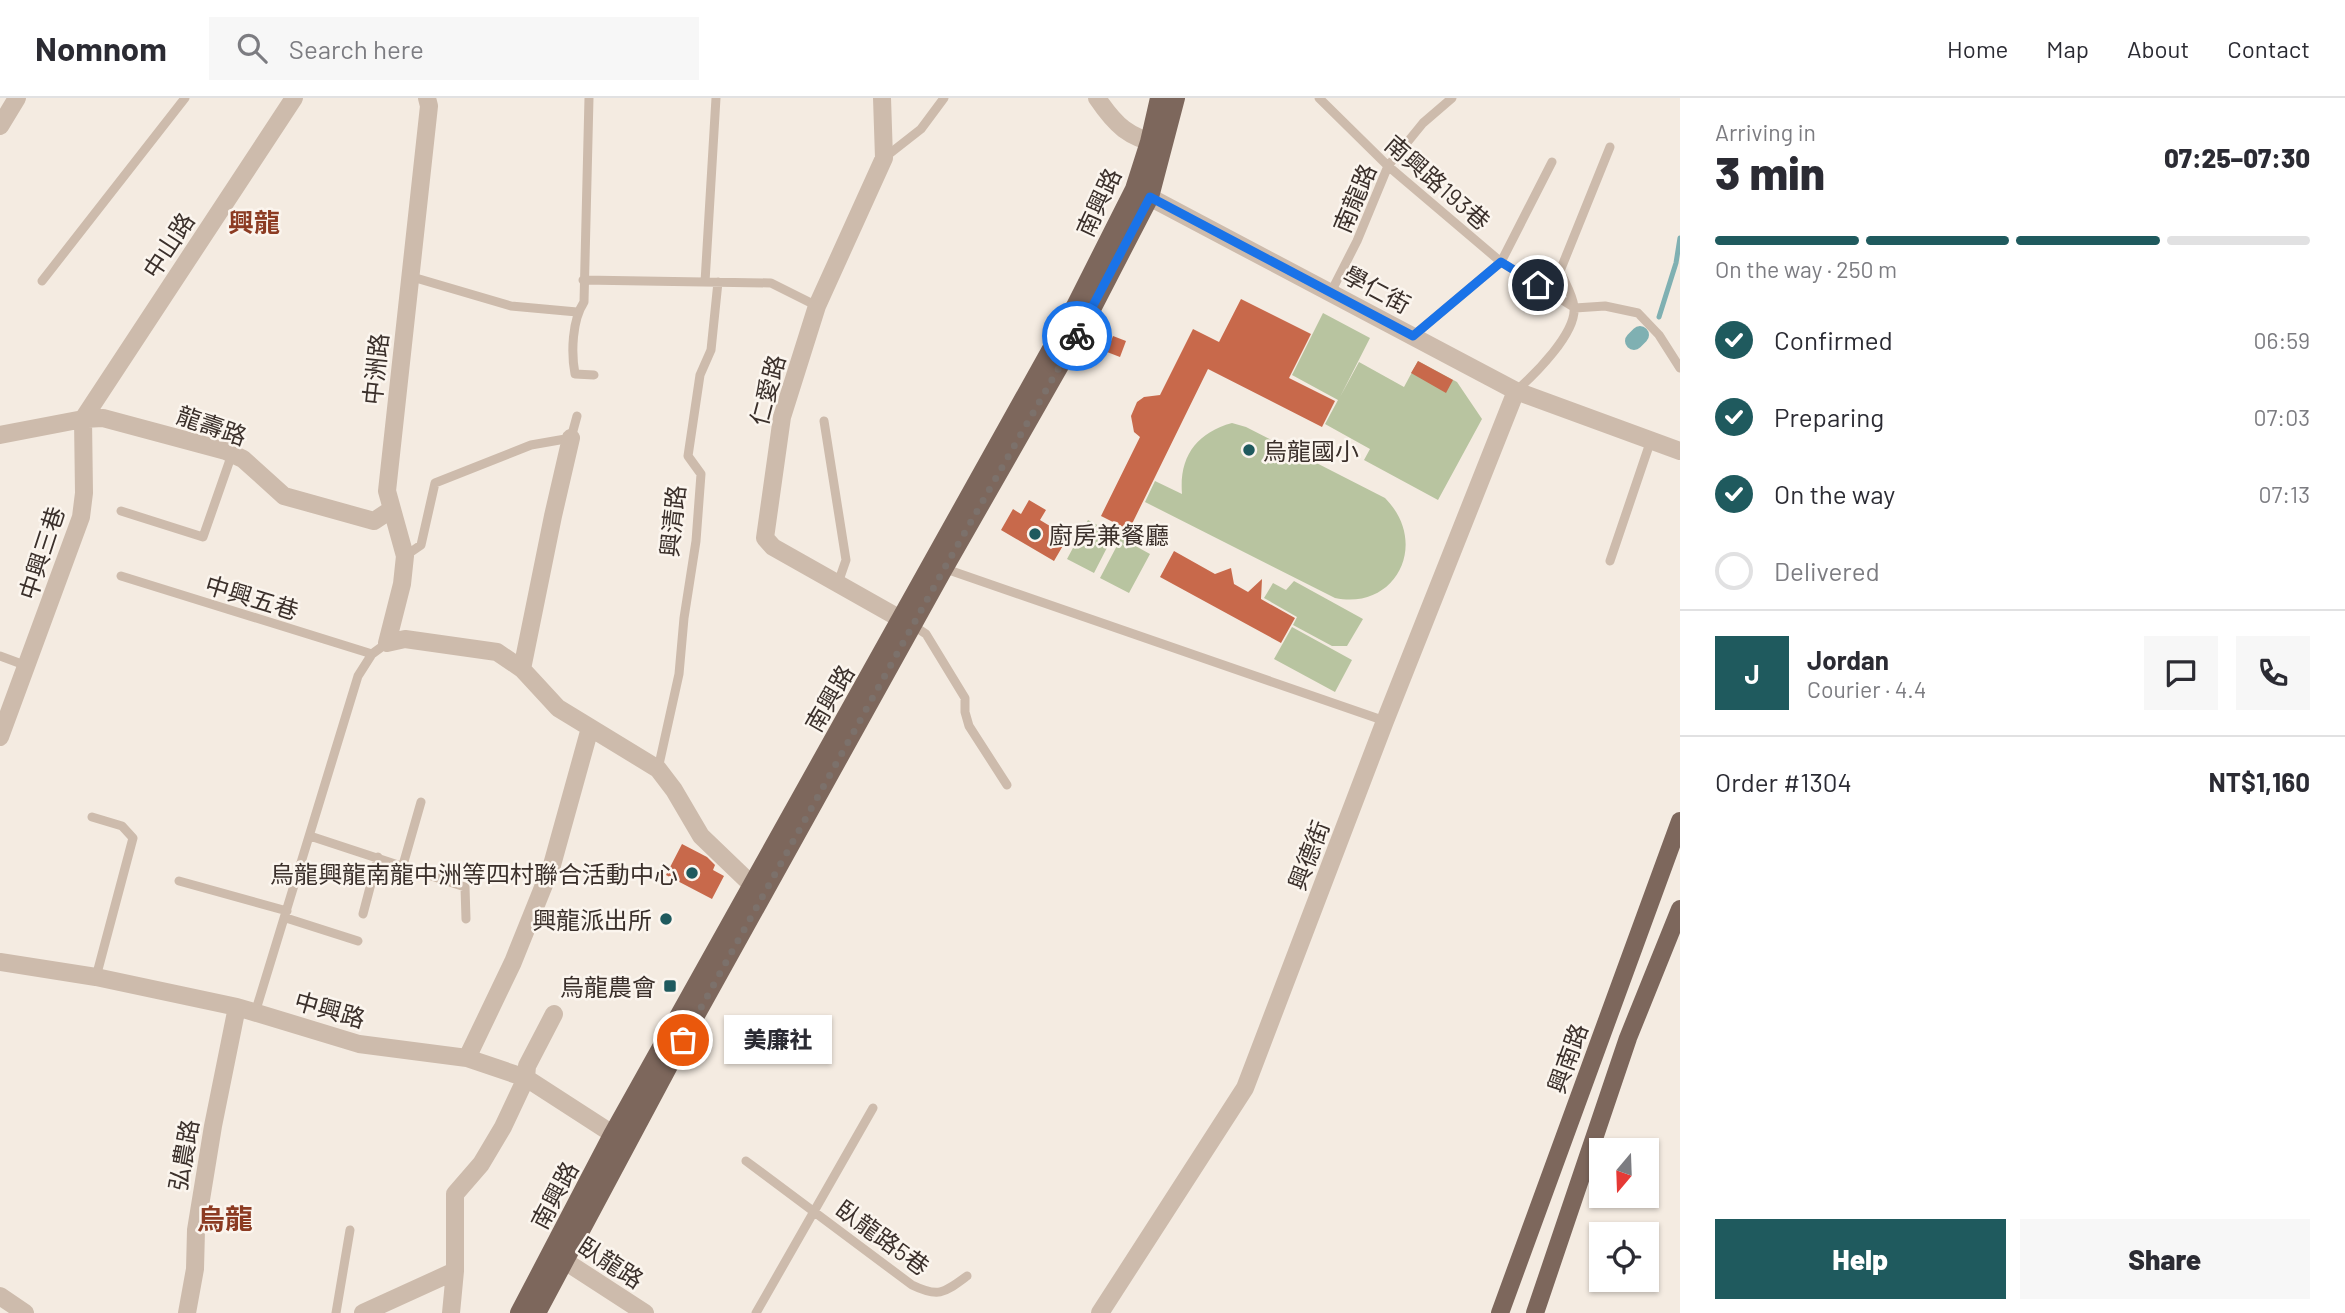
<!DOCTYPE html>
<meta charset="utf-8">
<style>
:root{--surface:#fff;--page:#f7f7f7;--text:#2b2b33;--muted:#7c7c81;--line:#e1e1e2;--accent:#1f5a5e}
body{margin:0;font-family:Barlow,"Noto Sans TC",sans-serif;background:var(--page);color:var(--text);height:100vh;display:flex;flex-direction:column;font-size:26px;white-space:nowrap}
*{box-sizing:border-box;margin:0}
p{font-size:23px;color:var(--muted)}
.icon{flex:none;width:38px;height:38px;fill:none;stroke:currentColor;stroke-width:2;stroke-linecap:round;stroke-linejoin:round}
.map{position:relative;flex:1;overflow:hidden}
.sheet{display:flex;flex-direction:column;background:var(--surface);width:665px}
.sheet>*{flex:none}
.needle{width:46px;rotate:199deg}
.buttons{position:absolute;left:1589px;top:1040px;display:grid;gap:14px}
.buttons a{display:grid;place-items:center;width:70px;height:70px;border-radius:0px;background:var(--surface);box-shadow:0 2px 5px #0004;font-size:35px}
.pin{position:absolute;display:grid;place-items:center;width:60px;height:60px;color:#fff;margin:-30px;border:4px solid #fff;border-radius:50%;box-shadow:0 2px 7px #0007}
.courier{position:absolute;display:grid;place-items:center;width:70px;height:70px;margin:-35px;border:5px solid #1a73e8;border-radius:50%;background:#fff;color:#222;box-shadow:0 2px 9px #0007}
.bubble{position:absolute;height:49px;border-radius:0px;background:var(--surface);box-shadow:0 2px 5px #0004;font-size:23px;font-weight:800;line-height:49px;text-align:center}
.overview em{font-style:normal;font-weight:800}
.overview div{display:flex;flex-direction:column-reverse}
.overview{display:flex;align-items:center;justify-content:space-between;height:119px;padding:0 35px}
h1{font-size:46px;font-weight:800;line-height:52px}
.bar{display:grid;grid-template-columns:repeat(4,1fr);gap:10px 7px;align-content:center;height:84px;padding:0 35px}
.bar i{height:9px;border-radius:5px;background:var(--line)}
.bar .active{background:var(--accent)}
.bar p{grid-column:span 4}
.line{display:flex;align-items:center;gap:18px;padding:0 35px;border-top:2px solid var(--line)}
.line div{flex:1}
.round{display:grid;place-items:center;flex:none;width:74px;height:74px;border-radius:0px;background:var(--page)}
ol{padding:0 35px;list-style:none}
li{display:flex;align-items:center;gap:21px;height:77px}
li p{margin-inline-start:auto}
li .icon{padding:7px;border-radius:50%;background:var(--accent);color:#fff;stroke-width:4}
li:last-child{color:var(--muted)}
li i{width:38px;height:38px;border:4px solid var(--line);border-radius:50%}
.cta{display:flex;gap:14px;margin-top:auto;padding:14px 35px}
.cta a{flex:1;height:80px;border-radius:0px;background:var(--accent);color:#fff;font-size:28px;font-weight:800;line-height:80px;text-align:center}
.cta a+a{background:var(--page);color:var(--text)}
header{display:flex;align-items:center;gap:42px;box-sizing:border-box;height:98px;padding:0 35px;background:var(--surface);border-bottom:2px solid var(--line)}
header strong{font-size:33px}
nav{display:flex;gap:38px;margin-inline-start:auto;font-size:24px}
.search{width:490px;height:63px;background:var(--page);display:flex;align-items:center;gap:18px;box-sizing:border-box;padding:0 24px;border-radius:0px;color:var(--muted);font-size:26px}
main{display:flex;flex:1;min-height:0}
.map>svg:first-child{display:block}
.green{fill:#b8c4a0}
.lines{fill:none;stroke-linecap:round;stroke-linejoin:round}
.stream{stroke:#7fb0b2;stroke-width:5}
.canal{stroke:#7fb0b2;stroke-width:18}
.building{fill:#c8694b}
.lane{stroke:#cdbbac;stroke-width:9}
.street{stroke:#cdbbac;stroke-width:18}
.primary{stroke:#7d675c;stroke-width:18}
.done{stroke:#7c716b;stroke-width:7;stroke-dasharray:0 12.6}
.route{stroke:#1a73e8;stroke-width:9}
.poi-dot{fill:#1f5a5e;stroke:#fbf5ee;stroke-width:2.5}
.labels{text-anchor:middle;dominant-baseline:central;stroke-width:5;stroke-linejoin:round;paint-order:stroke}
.street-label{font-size:24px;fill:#3b302b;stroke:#fbf5ee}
.poi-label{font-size:24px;fill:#3b302b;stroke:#fbf5ee;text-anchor:end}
.neighbourhood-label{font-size:26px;font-weight:bold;fill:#8c3b22;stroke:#fbf5ee}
.quarter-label{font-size:28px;font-weight:bold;fill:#8c3b22;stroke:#fbf5ee}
</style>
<header>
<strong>Nomnom</strong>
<div class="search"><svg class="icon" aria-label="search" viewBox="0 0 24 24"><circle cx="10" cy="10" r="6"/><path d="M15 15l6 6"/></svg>Search here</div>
<nav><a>Home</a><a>Map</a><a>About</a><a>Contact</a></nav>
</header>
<main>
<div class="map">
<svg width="1680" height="1215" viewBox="0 0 1680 1215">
<rect width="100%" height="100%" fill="#f4ebe1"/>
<path class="green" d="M1323,215L1370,240L1340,299L1359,264L1404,289L1418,263L1457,284L1482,321L1438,402L1364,362L1370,351L1325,326L1338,302L1292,277Z
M1232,325L1246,329L1385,400C1430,445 1396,513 1335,500L1145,404L1155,383L1182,396C1179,359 1196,335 1232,325Z
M1088,422L1114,436L1094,475L1067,461Z
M1121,440L1150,456L1129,495L1100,480Z
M1294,483L1363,521L1347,548H1332L1293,527L1297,519L1264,500L1273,485L1286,492Z
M1292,529L1352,562L1335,594L1274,561Z"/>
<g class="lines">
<path class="stream" d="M1659,219L1676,165L1680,140"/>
<path class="canal" d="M1634,243L1640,237"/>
</g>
<path class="building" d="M1241,201L1311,236L1289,280L1335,303L1322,329L1208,271L1129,432L1101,418L1140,339L1134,334L1131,318L1137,304L1144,299L1160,297L1193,231L1219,244Z
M1113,238L1126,243L1120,259L1107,254Z
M1418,263L1453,282L1446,295L1411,275Z
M1029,402L1046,412L1040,422L1068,439L1054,463L1001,432L1013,411L1021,416Z
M1174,453L1215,476L1231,470L1234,486L1248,494L1262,481L1261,501L1295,520L1281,545L1160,479Z
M682,746L707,759L715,767L713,772L724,778L712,801L666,777Z"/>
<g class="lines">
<path class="lane" d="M589,0L584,204C572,222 571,255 575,276L594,277
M1319,0L1388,68L1501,164L1575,210L1605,208L1638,215L1659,237L1680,270
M884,60L921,31L944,0
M409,178L511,208L577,214
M583,182L771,185L817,208
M42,183L185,0
M705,184L716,0
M1331,194L1357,143L1388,68L1423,25L1452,0
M1413,238L1501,164L1552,64
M1516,293C1534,277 1577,235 1574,209C1573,197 1564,183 1560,173L1610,49
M824,323L846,462L838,485
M121,413L203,439L232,356
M405,458L421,447L435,385L531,347L571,340L577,318
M1610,463L1651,342
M943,470L1385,623
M121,478L372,556
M914,528L926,536L965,600V614L969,628L1007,687
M0,558L27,568
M658,671L679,576L684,520L696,443L701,376L688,358L700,277L711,252L718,184
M92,719L122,728L133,740L96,879
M310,738L465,789L466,821
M403,767L421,704
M179,783L287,813
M363,816L378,759
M286,820L358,843
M255,915L358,578L372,556L387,545
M746,1063L912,1187C939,1200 944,1195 967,1178
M336,1215L350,1132
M756,1215L873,1010"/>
<path class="street" d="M427,0L429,8L387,393L405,458L402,486L387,545L405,541L497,554L522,571L558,610L658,671L674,692L701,738L751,786L763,793
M882,0L884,60L817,208L782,319L765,440L773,449L913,528
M1097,0C1116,28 1128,39 1161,47
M0,28L17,0
M1138,93L1516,293L1680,353
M0,337L83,321L103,320L226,353L243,361L284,398L374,423L392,411
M522,571L553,418L571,340
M0,639L81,419L84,395L83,321L294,0
M0,864L96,879L237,909L359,946L467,960L526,980L625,1044
M467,960L513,864L552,767L590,630
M554,1156L645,1215
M0,1198L25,1215
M187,1215L195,1171L196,1132L213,1028L237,909
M363,1215L455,1173
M451,1215L455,1173V1096L481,1066L503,1029L526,980L527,968L554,916
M1100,1215L1245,990L1385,623L1516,293"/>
<path class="primary" d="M519,1215L612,1037L1075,208L1134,91L1149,44L1159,0
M537,1215L694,921L944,471L1090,215L1150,99L1176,0
M1500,1215L1680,723
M1535,1215L1628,940L1680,811"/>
</g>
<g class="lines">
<path class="done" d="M683,942L944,471L1077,238"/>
<path class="route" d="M1077,238L1150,99L1413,238L1501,164L1538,187"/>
</g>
<g class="poi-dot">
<circle cx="1249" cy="352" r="7"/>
<circle cx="1035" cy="436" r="7"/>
<circle cx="692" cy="775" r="7"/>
<circle cx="666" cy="821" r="7"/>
<rect x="663" y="881" width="14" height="14" rx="3.5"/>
</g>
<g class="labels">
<g class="street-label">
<text transform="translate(1438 84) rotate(41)">南興路193巷</text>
<text transform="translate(1354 100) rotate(-67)">南龍路</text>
<text transform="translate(1098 104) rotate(-65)">南興路</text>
<text transform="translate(168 147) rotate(-57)">中山路</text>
<text transform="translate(1377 191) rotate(28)">學仁街</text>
<text transform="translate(375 271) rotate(-84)">中洲路</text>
<text transform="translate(767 292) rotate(-75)">仁愛路</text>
<text transform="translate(212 327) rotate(19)">龍壽路</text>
<text transform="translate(672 423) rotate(-84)">興清路</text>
<text transform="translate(41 455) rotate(-72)">中興三巷</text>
<text transform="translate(252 499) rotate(17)">中興五巷</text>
<text transform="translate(829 600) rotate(-60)">南興路</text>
<text transform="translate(1308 757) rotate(-69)">興德街</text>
<text transform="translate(330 911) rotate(16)">中興路</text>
<text transform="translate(1567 960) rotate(-70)">興南路</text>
<text transform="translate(183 1057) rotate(-80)">弘農路</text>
<text transform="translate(554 1097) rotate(-62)">南興路</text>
<text transform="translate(883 1139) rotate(36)">臥龍路5巷</text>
<text transform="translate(611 1164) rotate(33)">臥龍路</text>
</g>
<g class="poi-label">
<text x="1263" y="352" text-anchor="start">烏龍國小</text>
<text x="1049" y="436" text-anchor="start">廚房兼餐廳</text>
<text x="678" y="775">烏龍興龍南龍中洲等四村聯合活動中心</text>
<text x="652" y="821">興龍派出所</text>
<text x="656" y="888">烏龍農會</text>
</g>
<g class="neighbourhood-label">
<text x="254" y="123">興龍</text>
</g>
<g class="quarter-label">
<text x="225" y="1120">烏龍</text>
</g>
</g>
</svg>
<div class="buttons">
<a><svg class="needle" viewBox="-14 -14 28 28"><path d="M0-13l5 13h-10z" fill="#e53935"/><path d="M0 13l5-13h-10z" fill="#7c7c81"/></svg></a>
<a><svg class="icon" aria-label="locate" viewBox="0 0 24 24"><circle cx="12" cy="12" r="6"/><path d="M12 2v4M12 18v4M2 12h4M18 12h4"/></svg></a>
</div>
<div class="pin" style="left:683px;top:942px;background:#ea580c"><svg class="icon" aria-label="bag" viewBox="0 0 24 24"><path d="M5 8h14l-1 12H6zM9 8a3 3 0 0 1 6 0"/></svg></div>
<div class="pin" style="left:1538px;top:187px;background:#1f2937"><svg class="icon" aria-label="home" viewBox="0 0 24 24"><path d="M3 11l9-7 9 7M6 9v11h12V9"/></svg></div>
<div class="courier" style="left:1077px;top:238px"><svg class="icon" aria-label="bike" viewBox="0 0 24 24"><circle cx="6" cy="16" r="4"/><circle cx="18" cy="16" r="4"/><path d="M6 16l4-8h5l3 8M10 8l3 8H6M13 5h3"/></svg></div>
<div class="bubble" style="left:724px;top:917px;width:108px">美廉社</div>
</div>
<section class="sheet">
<div class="overview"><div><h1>3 min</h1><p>Arriving in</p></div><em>07:25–07:30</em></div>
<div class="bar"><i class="active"></i><i class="active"></i><i class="active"></i><i></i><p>On the way · 250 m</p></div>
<ol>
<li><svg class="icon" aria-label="check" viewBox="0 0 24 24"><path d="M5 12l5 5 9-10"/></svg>Confirmed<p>06:59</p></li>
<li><svg class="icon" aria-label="check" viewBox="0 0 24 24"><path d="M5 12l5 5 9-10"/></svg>Preparing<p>07:03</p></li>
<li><svg class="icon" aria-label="check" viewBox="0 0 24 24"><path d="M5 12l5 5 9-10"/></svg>On the way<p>07:13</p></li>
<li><i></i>Delivered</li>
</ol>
<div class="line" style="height:126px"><b class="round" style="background:var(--accent);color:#fff">J</b><div><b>Jordan</b><p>Courier · 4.4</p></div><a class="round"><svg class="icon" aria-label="chat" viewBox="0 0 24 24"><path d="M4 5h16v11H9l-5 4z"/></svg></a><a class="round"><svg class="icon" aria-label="phone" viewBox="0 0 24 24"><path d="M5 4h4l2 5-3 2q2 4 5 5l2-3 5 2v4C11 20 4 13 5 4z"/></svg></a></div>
<div class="line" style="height:91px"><div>Order #1304</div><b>NT$1,160</b></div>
<div class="cta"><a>Help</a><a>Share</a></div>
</section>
</main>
